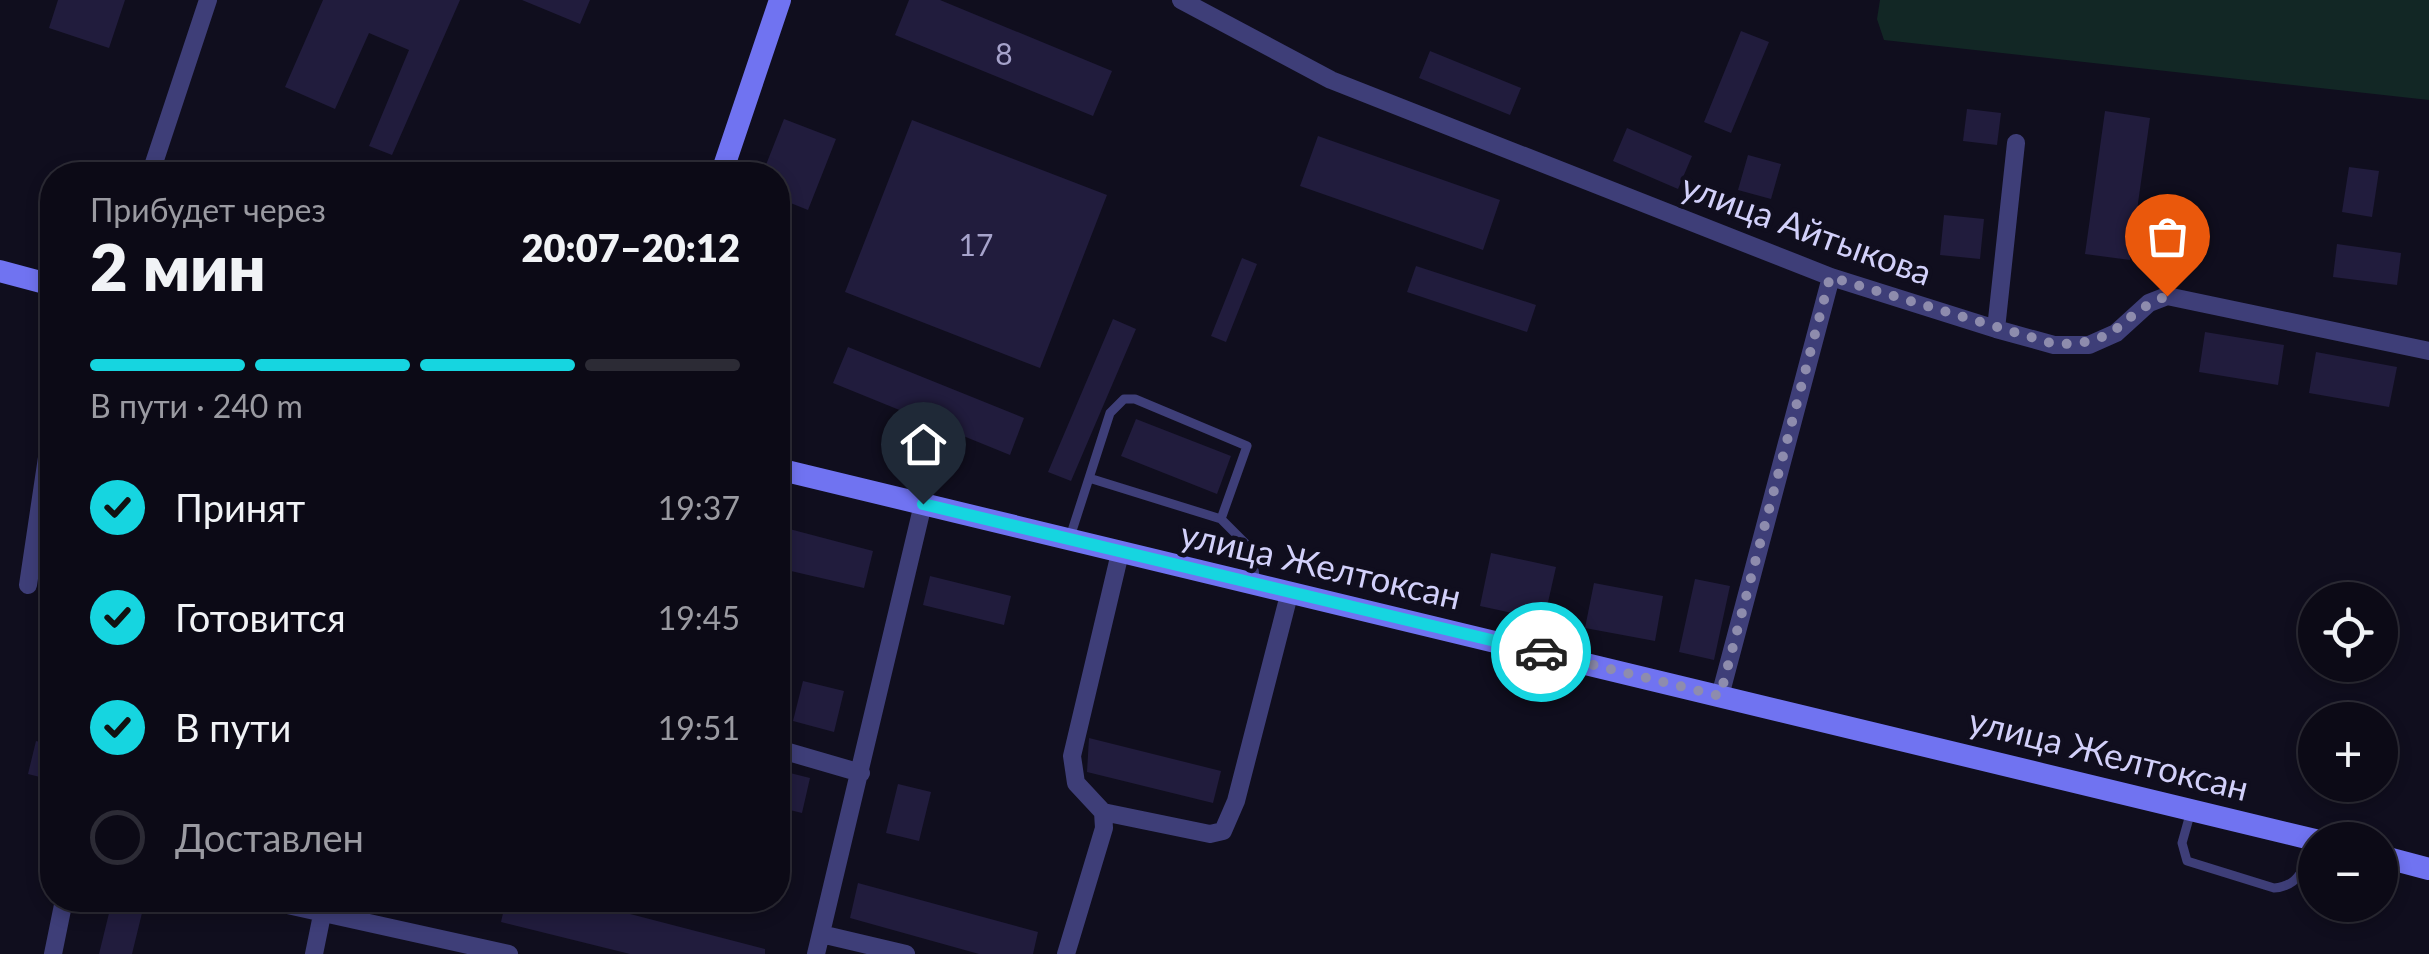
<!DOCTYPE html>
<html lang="ru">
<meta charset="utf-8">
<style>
:root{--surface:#0c0a16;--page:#1a1823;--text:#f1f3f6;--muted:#9a9aa1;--line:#2c2b35;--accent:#16d5e0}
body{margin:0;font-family:Lato,sans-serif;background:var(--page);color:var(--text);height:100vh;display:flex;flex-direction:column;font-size:38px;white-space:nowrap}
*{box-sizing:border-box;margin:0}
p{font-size:32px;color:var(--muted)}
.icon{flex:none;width:55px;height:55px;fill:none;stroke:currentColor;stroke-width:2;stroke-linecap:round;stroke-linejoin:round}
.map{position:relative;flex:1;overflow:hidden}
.panel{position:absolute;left:40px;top:162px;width:750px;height:750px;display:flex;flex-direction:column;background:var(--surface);border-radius:40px;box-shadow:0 5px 15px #0003,0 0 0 2px var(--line)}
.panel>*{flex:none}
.tools{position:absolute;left:2298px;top:582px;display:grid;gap:20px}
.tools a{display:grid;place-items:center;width:100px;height:100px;border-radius:50%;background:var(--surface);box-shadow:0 5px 15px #0003,0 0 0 2px var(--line);font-size:50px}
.pin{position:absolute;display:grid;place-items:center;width:85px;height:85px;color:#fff;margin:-102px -42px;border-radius:50% 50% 50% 0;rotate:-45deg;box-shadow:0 0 10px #0007}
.pin .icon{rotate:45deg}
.courier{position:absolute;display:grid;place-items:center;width:100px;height:100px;margin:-50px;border:8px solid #16d5e0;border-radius:50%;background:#fff;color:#222;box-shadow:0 2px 12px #0007}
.overview em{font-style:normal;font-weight:800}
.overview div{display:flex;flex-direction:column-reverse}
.overview{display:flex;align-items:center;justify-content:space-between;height:170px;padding:0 50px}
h1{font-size:65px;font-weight:800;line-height:75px}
.bar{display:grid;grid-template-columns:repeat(4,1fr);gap:15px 10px;align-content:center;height:120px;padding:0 50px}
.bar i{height:12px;border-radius:8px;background:var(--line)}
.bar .on{background:var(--accent)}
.bar p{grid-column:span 4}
ol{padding:0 50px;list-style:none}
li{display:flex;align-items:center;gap:30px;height:110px}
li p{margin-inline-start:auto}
li .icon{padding:10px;border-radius:50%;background:var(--accent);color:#111;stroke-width:4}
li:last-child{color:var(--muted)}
li i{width:55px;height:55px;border:5px solid var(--line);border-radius:50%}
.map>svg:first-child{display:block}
.green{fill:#122725}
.building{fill:#211c3d}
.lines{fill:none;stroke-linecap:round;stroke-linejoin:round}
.lane{stroke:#3e3e78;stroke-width:9}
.street{stroke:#3e3e78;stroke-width:18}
.secondary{stroke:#7073f1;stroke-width:22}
.done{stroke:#8e8cad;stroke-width:10;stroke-dasharray:0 18}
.route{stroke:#16d5e0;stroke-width:12}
.labels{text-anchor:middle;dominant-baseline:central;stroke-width:9;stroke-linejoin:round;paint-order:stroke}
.number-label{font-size:30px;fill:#a6a3cb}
.street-label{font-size:35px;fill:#d2d0fa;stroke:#100e1e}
</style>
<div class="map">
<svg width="2429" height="954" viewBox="0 0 2429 954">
<rect width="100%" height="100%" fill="#100e1e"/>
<path class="green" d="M1880,0H2429V100L1884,40L1877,19Z"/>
<path class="building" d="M58,0H125L109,48L49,28Z
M323,0H460L392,155L369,146L409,50L369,33L335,109L285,87Z
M522,0H590L580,24Z
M909,0H940L1112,71L1093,116L895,35Z
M1741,31L1769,42L1731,133L1704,122Z
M1430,51L1521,88L1510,115L1419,78Z
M1967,109L2001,113L1997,145L1963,141Z
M2105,111L2150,118L2130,260L2085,254Z
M784,119L836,139L808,210L778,198V175H762Z
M912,120L1107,195L1040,368L845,292Z
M1627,128L1692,156L1678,189L1613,161Z
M1318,136L1500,200L1483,250L1300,186Z
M1748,155L1781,164L1771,199L1738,190Z
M2349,167L2379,171L2372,217L2342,212Z
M1944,215L1984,219L1980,259L1940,255Z
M2337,244L2401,253L2397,285L2333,277Z
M1242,258L1257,264L1226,342L1211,336Z
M1416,266L1536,305L1527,332L1407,292Z
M1113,319L1136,329L1071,481L1048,472Z
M2205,332L2284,345L2278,385L2199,372Z
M848,347L1024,418L1010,455L833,383Z
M2316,352L2397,367L2389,407L2309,393Z
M1136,419L1231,456L1217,494L1121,456Z
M778,526L873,551L864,588L778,568Z
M1491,553L1556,567L1544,620L1480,606Z
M930,576L1011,596L1004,625L923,605Z
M1695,579L1730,586L1714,660L1679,652Z
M1594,583L1663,596L1655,641L1585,628Z
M803,681L844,691L834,732L793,721Z
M1089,738L1221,771L1213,803L1087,772Z
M36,741L52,745V780L28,774Z
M778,770L810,778L802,813L778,807Z
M898,784L931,792L919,841L886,833Z
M858,883L1038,932L1033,954H979L850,918Z
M506,900H538L582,911L584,902L765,949V954H630L501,922Z
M111,905L142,913L132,954H99Z"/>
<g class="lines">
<path class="lane" d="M1089,478L1221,519
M1070,537L1110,413L1124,399H1135L1247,446L1221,519L1251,549L1256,583
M2191,811L2182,843L2187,861L2274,888C2302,886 2305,864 2310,842"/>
<path class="street" d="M1181,0L1331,80L1831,277L1996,329L2054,345H2089L2116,333L2149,303L2167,296L2429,351
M150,175L208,0
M1996,329L2016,143
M28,585L52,424
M1720,696L1831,277
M778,749L861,773
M1103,812L1210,834L1223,831L1236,801L1290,591
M265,900L509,954
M821,934L906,954
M53,954L64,900
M314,954L325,900
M816,954L923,504
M1066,954L1104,828L1103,812L1076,783L1072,756L1120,553"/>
<path class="secondary" d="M721,175L780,0
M0,271L52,285
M778,469L2315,840
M2380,856L2429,869"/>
</g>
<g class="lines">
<path class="done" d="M1541,652L1720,696L1830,277L2054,344C2125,345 2113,317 2167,296"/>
<path class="route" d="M923,504L1541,652"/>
</g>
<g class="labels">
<g class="number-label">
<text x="1004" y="53">8</text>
<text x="976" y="244">17</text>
</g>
<g class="street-label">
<text transform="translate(1807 228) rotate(20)">улица Айтыкова</text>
<text transform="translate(1321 564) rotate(13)">улица Желтоксан</text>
<text transform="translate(2109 753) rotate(14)">улица Желтоксан</text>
</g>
</g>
</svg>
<div class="tools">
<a><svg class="icon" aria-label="locate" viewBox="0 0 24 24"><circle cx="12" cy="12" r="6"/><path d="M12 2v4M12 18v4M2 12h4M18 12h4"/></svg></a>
<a>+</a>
<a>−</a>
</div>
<div class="pin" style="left:2167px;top:296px;background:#ea580c"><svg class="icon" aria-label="bag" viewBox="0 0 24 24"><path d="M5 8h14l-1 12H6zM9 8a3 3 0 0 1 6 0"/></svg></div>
<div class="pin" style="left:923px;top:504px;background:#1f2937"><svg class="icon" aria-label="home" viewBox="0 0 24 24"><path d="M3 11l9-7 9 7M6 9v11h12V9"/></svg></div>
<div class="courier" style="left:1541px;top:652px"><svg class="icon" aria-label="car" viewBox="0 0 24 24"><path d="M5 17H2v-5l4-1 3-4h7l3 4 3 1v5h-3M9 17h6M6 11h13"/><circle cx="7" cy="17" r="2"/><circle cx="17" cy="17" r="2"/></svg></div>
<section class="panel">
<div class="overview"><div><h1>2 мин</h1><p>Прибудет через</p></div><em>20:07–20:12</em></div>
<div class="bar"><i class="on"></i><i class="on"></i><i class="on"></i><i></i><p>В пути · 240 m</p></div>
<ol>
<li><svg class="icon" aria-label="check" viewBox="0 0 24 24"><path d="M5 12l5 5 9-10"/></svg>Принят<p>19:37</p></li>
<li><svg class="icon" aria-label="check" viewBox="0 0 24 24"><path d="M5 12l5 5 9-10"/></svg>Готовится<p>19:45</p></li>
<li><svg class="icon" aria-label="check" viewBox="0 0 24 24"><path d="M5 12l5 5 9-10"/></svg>В пути<p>19:51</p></li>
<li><i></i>Доставлен</li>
</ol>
</section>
</div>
